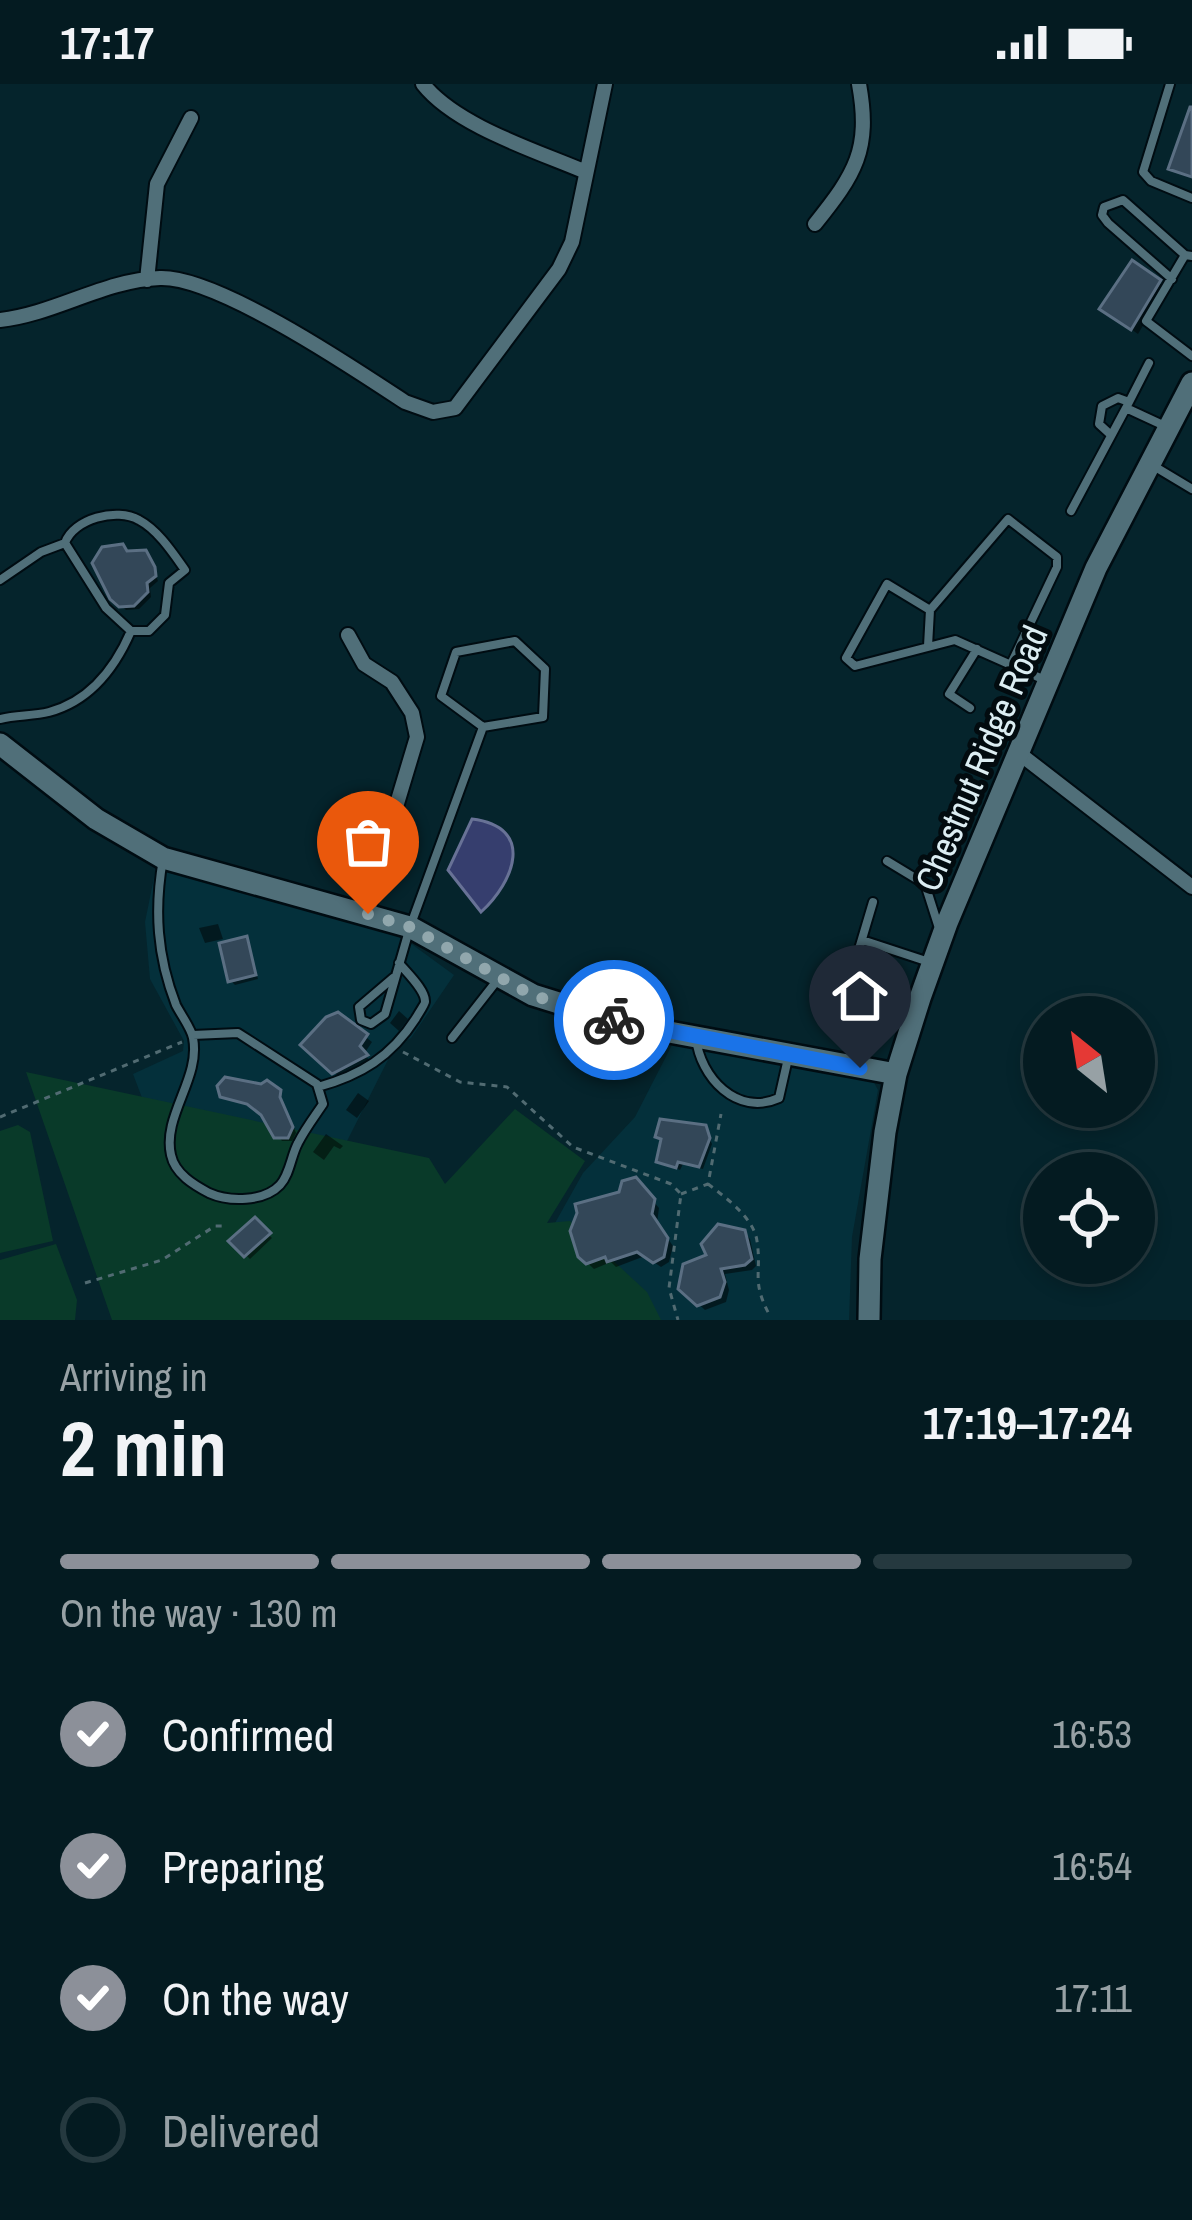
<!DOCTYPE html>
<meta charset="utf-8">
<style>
:root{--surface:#041b21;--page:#12282e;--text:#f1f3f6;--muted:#97a1a5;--line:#25393f;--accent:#8c9099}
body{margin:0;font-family:"Archivo Narrow",sans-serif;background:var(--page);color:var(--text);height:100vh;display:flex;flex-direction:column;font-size:45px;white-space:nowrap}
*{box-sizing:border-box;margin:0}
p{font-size:39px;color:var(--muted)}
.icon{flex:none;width:66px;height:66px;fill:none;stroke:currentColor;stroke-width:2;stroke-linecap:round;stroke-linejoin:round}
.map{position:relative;height:1236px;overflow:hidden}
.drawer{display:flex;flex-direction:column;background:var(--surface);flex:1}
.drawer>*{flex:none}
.needle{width:78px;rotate:330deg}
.controls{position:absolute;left:1023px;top:912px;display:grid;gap:24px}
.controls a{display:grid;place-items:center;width:132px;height:132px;border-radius:50%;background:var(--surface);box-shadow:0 6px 18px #0003,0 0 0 3px var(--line);font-size:60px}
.pin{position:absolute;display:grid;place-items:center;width:102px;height:102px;color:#fff;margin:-123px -51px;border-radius:50% 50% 50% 0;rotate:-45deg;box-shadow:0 0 12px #0007}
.pin .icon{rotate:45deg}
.courier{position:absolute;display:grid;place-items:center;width:120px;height:120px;margin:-60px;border:9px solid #1a73e8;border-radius:50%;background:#fff;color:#222;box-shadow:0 3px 15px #0007}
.headline em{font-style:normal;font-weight:800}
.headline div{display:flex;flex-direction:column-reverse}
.headline{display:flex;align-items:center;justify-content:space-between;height:204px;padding:0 60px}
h1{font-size:78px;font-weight:800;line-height:90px}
.bar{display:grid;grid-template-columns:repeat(4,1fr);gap:18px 12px;align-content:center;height:144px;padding:0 60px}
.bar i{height:15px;border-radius:9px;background:var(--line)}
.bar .selected{background:var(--accent)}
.bar p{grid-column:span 4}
ol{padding:0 60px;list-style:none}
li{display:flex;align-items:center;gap:36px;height:132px}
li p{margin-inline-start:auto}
li .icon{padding:12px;border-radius:50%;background:var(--accent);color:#fff;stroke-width:4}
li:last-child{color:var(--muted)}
li i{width:66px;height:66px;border:6px solid var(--line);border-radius:50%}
.status{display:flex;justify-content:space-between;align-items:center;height:84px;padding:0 60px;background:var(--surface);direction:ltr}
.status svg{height:33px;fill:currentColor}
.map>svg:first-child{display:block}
.built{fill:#04303b}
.green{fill:#093a29}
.water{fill:#363e6e;stroke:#687296;stroke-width:3}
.shadow{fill:#0007}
.building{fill:#334758;stroke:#5b6f83;stroke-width:3}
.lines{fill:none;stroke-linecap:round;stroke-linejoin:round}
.lane-casing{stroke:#000c12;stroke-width:12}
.street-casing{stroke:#000c12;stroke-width:18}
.secondary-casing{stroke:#000c12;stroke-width:26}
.path{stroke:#516b72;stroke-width:3;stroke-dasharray:6 6;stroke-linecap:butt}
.lane{stroke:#506f79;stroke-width:8}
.street{stroke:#506f79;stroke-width:14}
.secondary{stroke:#506f79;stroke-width:21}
.done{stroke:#91a7ad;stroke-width:12;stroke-dasharray:0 21.6}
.route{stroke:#1a73e8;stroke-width:15}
.labels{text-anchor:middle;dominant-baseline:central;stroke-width:10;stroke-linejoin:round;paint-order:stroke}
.street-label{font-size:36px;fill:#dcedf2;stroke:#020b0f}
</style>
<div class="status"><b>17:17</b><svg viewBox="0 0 49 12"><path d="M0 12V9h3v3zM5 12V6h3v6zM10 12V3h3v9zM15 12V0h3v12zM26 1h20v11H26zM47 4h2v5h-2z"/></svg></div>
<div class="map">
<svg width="1192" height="1236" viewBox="0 0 1192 1236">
<rect width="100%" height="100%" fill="#05242c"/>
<path class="built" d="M157,779L322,821L406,856L454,891L411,954L395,962L344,1063L144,1019L133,990L183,967L184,957L150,895L145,838Z
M675,955L871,993L878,1006L852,1153L849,1236H580L522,1198L583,1089L635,1033Z"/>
<path class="green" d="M26,988L429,1074L445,1100L515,1025L585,1077L547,1139L570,1137L647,1208L661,1236H112Z
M18,1041L30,1048L53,1157L0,1169V1047Z
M56,1160L77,1216L75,1236H0V1176Z"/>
<path class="water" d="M472,735C536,743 514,798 481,828L448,786Z"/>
<path class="shadow" d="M1159,198L1165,204L1138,250L1109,230Z
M128,470L149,474L158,497L150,504L151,513L139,525L126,526L121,521Z
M218,840L223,855L205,859L199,844Z
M246,856L258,895L235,901L231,897Z
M399,927L408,935L399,947L390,939Z
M338,931L372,958L364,970L371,978L340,994L304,961Z
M279,1008L296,1049L292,1057H282L255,1023L223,1012Z
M358,1009L369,1017L357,1034L346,1026Z
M705,1044L712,1060L703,1085L683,1080L680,1086L659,1077Z
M326,1050L343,1062L340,1065L334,1062L324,1076L313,1068Z
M635,1096L659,1124L657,1139L673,1162L669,1178L661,1183L645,1172L616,1183L611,1178L594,1185L580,1172Z
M255,1138L272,1154L250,1175L232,1157Z
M744,1148L750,1155L756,1182L752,1186L725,1190L729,1206L726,1218L705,1226L681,1204L709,1173Z"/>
<path class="building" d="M1190,23H1192V93L1168,85Z
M1132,176L1161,196L1131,246L1099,225Z
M123,460L127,467L146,466L155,483L156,492L147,499L148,508L134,522L119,523L110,515L92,479L102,463Z
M247,852L256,891L228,898L219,859Z
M338,928L368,950L360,962L368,971L332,990L300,961L326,933Z
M225,993L261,1000L267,996L281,1006L280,1013L293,1043L288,1054H274L261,1031L247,1020L220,1013L217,1002Z
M660,1035L706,1041L710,1054L699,1083L678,1078L676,1084L656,1078L661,1055L655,1053Z
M636,1093L655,1115L652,1130L668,1154L664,1173L653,1179L637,1168L607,1178L605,1173L586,1180L578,1173L570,1147L577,1129L575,1120L619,1108L622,1097Z
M255,1133L271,1149L244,1173L228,1157Z
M718,1140L745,1146L752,1175L745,1181L721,1185L725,1198L720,1213L697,1222L678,1205L683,1180L706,1171L701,1160Z"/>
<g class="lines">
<g class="lane-casing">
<path id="lane" d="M1170,0L1143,88L1151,97L1192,114
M1185,171L1146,237L1192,272
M1172,195L1108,139L1102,131L1104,123L1123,116L1185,171L1192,172
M1149,279L1126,324L1167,343
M1111,351L1099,340L1102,322L1118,314L1129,318
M1152,381L1192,405
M1071,427L1126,324
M65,459C73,435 117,423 139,436C158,446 173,469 185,486L169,499L165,531L149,547H131
M0,496L41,468L65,459L106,524L131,547C115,584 90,617 49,628C33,632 16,631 0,635
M930,526L887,500L846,574L855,582L955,556L1047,597
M515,557L545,585L543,633L483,643L441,612L456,568Z
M928,562L930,526L1008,435L1057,473V483L1011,580
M970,624L949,610L977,565
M163,775C154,826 157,872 176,921C181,931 191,944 193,954C201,994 162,1032 171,1071C175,1090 194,1101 209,1109C229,1118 264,1118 280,1101C290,1090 291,1072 298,1059C305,1045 315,1032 323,1020L317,1000L238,949L193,951
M887,777L925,800L938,841
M862,856L929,878
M393,894L359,923L361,936L371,940L385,930L410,843L483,643
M845,912L873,818
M452,954L499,894
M696,954C700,993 737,1033 779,1014L789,970
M318,1003C361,991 391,973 416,934C417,932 425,920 425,918C426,906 406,888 399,879"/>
</g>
<g class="street-casing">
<path id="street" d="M423,0C456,42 537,67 586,88
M815,140C855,90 871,66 859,0
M147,196L157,100L191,34
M0,236C55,230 104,196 160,194C217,192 355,285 405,318L433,328L455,324L559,185L572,158L605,0
M348,551L364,580L392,598L412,629L417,653L374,796L368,829
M1020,670L1192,803"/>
</g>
<g class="secondary-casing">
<path id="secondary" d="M0,660L96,735L163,774L410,843L533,911L626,940L896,990
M869,1236L870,1175L885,1048L896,990L920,914L947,839L1096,484L1192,299"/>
</g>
<path class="path" d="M403,968L460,998L507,1003L573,1063L671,1100L681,1110L669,1204L678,1236
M0,1033L182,958
M708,1100C725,1113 754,1134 757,1157C762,1190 751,1196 769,1230
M681,1110L708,1100L721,1030
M85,1199L162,1176L215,1142H223"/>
<use href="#lane" class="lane"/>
<use href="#street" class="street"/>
<use href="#secondary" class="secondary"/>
</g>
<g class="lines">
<path class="done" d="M368,830L410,843L532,911L614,936"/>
<path class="route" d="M614,936L860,984"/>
</g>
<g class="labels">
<g class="street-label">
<text transform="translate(981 674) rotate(-67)">Chestnut Ridge Road</text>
</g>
</g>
</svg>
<div class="controls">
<a><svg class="needle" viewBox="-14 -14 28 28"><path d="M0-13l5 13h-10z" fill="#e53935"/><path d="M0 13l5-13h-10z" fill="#97a1a5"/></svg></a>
<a><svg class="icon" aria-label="locate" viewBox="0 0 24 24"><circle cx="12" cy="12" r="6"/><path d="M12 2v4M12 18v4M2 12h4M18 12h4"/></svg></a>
</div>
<div class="pin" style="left:368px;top:830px;background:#ea580c"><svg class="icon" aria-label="bag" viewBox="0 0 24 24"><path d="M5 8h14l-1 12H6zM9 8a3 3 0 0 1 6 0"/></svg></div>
<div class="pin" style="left:860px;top:984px;background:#1f2937"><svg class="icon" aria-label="home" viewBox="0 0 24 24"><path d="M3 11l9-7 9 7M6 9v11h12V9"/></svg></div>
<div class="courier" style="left:614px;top:936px"><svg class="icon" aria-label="bike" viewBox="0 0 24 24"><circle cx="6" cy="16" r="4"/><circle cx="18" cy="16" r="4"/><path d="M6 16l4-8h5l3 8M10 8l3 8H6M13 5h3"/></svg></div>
</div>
<section class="drawer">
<div class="headline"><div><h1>2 min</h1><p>Arriving in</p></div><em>17:19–17:24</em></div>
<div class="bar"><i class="selected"></i><i class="selected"></i><i class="selected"></i><i></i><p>On the way · 130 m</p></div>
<ol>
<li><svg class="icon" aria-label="check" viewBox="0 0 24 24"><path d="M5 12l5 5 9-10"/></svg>Confirmed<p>16:53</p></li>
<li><svg class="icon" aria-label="check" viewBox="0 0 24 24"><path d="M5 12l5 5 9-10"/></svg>Preparing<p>16:54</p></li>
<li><svg class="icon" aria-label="check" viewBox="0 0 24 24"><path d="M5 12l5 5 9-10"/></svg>On the way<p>17:11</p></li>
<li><i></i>Delivered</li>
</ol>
</section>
